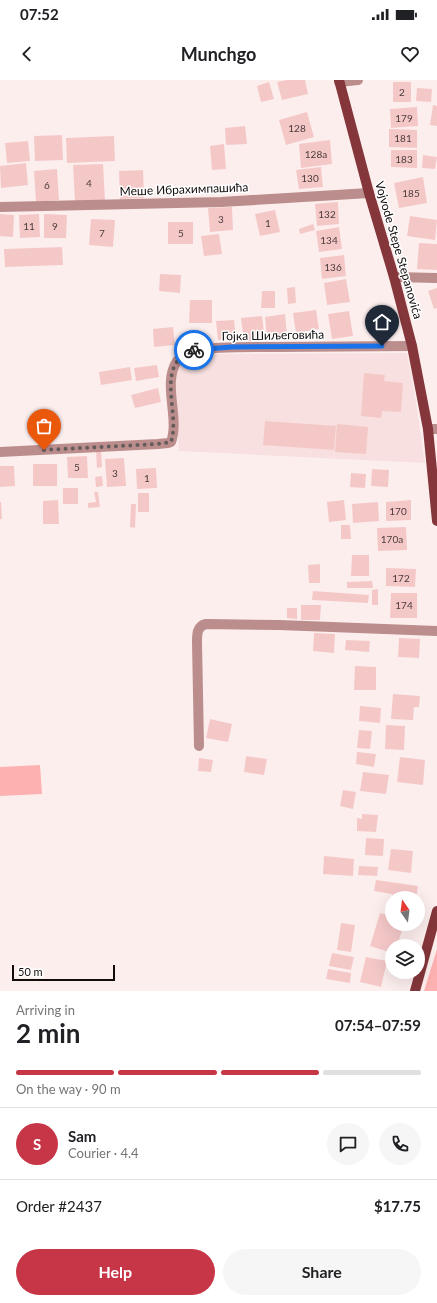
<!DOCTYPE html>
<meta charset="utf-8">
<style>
:root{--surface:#fff;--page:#f6f6f6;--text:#202124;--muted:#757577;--line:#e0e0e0;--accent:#c73647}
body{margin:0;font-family:Lato,sans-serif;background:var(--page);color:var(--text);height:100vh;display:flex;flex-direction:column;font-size:15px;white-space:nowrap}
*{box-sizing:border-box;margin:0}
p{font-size:13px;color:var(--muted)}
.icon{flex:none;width:22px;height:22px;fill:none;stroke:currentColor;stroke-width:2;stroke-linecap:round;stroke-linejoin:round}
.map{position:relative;height:911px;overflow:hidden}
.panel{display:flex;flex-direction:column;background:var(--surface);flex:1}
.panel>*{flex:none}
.needle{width:26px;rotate:346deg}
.controls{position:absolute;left:385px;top:811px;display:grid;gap:8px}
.controls a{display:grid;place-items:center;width:40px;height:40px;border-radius:50%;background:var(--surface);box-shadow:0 4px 16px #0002;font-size:20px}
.scale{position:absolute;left:12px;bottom:10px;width:103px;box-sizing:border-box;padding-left:4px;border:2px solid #110c0c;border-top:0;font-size:11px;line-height:14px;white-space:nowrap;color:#110c0c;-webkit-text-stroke:3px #fff;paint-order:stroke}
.pin{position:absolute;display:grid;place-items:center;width:34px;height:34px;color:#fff;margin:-41px -17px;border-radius:50% 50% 50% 0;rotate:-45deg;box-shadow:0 0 4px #0007}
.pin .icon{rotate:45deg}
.courier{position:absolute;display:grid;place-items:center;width:40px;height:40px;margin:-20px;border:3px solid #1a73e8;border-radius:50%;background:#fff;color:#222;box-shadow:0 1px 5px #0007}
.head em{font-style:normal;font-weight:700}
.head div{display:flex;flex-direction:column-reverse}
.head{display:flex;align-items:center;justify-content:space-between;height:68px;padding:0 16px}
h1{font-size:26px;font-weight:700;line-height:30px}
.bar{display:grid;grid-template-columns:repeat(4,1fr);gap:6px 4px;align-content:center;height:48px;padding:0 16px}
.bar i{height:5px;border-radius:3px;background:var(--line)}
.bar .active{background:var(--accent)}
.bar p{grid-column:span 4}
.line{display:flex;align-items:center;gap:10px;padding:0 16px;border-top:1px solid var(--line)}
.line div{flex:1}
.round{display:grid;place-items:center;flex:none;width:42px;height:42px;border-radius:21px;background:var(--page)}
.button{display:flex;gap:8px;margin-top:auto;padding:8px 16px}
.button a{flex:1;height:46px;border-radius:24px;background:var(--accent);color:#fff;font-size:16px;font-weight:700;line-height:46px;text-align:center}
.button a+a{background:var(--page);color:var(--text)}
.status{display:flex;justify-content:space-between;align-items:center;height:28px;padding:0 20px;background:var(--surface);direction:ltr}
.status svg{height:11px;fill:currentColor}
header{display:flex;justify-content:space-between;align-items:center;height:52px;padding:0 16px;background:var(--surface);font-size:18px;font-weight:700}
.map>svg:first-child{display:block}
.built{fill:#f7e0df}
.green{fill:#feb1b1}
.building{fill:#f5c8c8}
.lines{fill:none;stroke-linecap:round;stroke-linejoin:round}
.minor{stroke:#bb8d8c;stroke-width:10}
.major{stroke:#84363a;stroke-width:10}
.done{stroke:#645b5b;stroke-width:4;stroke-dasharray:0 7.2}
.route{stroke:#1a73e8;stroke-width:5}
.labels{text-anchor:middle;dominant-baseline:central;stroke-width:3;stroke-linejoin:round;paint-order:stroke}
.number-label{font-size:10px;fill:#4a3b3b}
.street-label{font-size:12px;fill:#110c0c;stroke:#fff}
</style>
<div class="status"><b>07:52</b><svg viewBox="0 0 49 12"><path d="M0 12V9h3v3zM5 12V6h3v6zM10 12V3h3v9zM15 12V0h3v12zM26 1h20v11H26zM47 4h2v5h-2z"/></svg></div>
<header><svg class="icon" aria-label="back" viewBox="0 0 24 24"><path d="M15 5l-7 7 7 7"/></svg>Munchgo<svg class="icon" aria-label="heart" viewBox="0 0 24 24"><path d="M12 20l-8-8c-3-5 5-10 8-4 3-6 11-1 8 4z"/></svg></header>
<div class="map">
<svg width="437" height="911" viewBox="0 0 437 911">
<rect width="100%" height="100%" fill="#fdeeee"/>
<path class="built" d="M407,273L414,310L425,383L179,371L174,296L182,280L196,274Z"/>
<path class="green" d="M40,685L42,714L0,716V687Z
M437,869V911H424Z"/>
<path class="building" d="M287,0H305L308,14L282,20L277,2Z
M269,2L274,19L261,22L257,6Z
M393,2H411V22H393Z
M417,8L432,9L431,22L416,21Z
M433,25L437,26V46L430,45Z
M417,27L418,46L391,48L390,29Z
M307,32L314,57L286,65L279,40Z
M245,46L247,64L226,65L225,48Z
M389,49L417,50V68L389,67Z
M62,55L63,80L35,81L34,56Z
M114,56L115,81L67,83L66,58Z
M330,60L332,84L301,88L299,64Z
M28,61L30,81L7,83L5,63Z
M224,64L226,89L212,90L210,66Z
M391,70H417V88L391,87Z
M423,75L437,77L435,89L422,88Z
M26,83L28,105L1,108L0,86Z
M103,84L105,120L75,122L73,85Z
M321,87L323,107L299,109L296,90Z
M57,89L59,120L36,122L34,91Z
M143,90L144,118L120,119L119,91Z
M423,97L427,123L399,128L394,103Z
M338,122L339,144L317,146L315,124Z
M232,127L233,150L210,152L208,128Z
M275,130L280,152L260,156L255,134Z
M0,134L14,135L13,157L0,156Z
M39,134L40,157L20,158L19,135Z
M44,134L67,135L66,158H44Z
M410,136L437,140L435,160L407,156Z
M91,139L115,140L113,167L89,165Z
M168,142H193V164H168Z
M313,144L315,150L300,154L299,149Z
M339,147L342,169L319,172L316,151Z
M219,154L222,174L204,176L201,156Z
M419,163L437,164V190L417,189Z
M62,167L63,185L5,187L4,169Z
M344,175L346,196L322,199L320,178Z
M160,194L181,195L180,213L159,211Z
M346,199L350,222L327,225L324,203Z
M295,207L296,223L288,224L287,208Z
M437,208V228L434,229L428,211Z
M262,211H275V228H261Z
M190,220H212V243H189Z
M316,230L319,249L296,253L293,233Z
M349,231L353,256L332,259L328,234Z
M285,234L287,256L267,258L265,237Z
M262,236L265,259L244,262L241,238Z
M234,240L236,259L218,260L216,241Z
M173,247L175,265L154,267L153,249Z
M157,285L159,297L136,301L134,288Z
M130,287L132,300L101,305L99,292Z
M364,293L385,295L384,301L403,303L401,332L382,331L381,338L361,336Z
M158,308L161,322L135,328L131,315Z
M265,341L336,346L334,370L263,365Z
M337,344L368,347L366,374L335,372Z
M101,370L102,387L97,388L96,371Z
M87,376L88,398H68L67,377Z
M124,378L126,406L107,407L105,379Z
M33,384H57V406H33Z
M0,386H14L15,406L0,407Z
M156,388L157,408L137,409L136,389Z
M372,389L389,390L388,407L371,406Z
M351,393L366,394L365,408L350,407Z
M102,396L103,406L96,407L95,397Z
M63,408H78V424H63Z
M94,412H98L100,427L88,428V423L96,422Z
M138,413H149V432H138Z
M58,420L59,444H43V421Z
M344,420L346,440L329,442L327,422Z
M411,420V440L386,441V422Z
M0,422H1L2,439H0Z
M378,422L379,441L353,443L352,424Z
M131,424H136L135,448L130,447Z
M341,445H350L351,459H341Z
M406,447L407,470L378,471L377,448Z
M352,475H369V496H351Z
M320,484V503H309L308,485Z
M386,488L416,489L415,507L386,506Z
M372,501L373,508H347V502Z
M378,509V525H372V510Z
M313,511L369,515L368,523L312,520Z
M391,513H417V538H390Z
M301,525H321L320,540H301Z
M287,528H297V539L287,538Z
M314,553L335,554L334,573L313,571Z
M399,558L420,559L419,578L398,577Z
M346,560L370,561L369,572L345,570Z
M355,586L376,587V610H354Z
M393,614L420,616L419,627H414L413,640L391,639Z
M360,626L381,628L380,643L359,641Z
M210,639L232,644L228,662L206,658Z
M386,645L405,646L404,670L385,669Z
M359,650L372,651L370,669L357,668Z
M357,672L376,674L374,687L356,684Z
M246,676L267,679L264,695L244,692Z
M400,677L425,680L423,705L397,702Z
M199,678L213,680L211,692L198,691Z
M363,692L389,695L386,714L360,711Z
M343,710L356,712L353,729L340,726Z
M362,734L378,735L376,752L357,751V738L362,739Z
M366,758L384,759L383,776L365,775Z
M391,769L413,771L411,793L388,790Z
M324,776L354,779L353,796L323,794Z
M359,786L378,787L377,796L358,795Z
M376,800L418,806L416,818H392V814L374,811Z
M380,833L392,836V844H395L403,847L397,866H392V873L370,866Z
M341,843L355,845L351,872L337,870Z
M332,873L354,877L351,890L329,886Z
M366,877L387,881L381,907L360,902Z
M328,889L351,893L350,903L326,899Z"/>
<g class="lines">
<path class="minor" d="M339,2L358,0
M0,127L221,122L369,113
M394,197L437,198
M428,349H437
M0,372L158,364L168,363L171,362C180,338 162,303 177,281C181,276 187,272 194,270C221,266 249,267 276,267C321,267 367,266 412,266
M199,666L197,562C197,554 197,546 206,544L279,545L437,551"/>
<path class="major" d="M339,0L369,113L394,197L412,266L428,349L437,441
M415,911L437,831"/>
</g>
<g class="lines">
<path class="done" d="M44,370L158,364L171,362C181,333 153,283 194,270"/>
<path class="route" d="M194,270L231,267L382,266"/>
</g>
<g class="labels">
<g class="number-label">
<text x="402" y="12">2</text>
<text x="404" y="38">179</text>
<text x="297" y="48">128</text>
<text x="403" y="58">181</text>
<text x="316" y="74">128a</text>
<text x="404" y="79">183</text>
<text x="310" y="98">130</text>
<text x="89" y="103">4</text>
<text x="47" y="105">6</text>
<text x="411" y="113">185</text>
<text x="327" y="134">132</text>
<text x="221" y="139">3</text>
<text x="268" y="143">1</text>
<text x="29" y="146">11</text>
<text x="55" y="146">9</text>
<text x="102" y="153">7</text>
<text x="181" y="153">5</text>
<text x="329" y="160">134</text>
<text x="333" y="187">136</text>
<text x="77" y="387">5</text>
<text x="115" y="393">3</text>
<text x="147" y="398">1</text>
<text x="398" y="431">170</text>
<text x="392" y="459">170a</text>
<text x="401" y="498">172</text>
<text x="404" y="525">174</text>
</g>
<g class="street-label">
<text transform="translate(184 109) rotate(-2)">Меше Ибрахимпашића</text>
<text transform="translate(399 170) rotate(74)">Vojvode Stepe Stepanovića</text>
<text transform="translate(273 255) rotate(-1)">Гојка Шиљеговића</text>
</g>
</g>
</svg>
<div class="controls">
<a><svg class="needle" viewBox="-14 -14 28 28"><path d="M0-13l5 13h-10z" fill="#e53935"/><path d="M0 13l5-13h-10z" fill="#757577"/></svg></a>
<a><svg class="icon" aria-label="layers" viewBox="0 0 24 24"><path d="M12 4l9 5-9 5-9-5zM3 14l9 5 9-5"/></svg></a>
</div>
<div class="scale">50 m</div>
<div class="pin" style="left:44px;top:370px;background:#ea580c"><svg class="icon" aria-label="bag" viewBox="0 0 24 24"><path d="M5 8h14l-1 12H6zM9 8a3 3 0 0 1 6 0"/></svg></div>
<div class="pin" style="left:382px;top:266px;background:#1f2937"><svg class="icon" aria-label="home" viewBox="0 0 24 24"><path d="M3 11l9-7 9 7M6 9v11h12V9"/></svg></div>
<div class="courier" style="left:194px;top:270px"><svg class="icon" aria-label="bike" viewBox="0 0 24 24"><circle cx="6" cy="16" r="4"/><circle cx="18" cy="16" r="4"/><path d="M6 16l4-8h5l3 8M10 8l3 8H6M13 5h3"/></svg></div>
</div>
<section class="panel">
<div class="head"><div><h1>2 min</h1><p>Arriving in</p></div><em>07:54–07:59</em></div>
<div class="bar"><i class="active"></i><i class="active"></i><i class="active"></i><i></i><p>On the way · 90 m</p></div>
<div class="line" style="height:72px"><b class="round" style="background:var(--accent);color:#fff">S</b><div><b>Sam</b><p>Courier · 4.4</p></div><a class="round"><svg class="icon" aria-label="chat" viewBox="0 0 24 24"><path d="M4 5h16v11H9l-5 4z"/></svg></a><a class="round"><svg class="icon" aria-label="phone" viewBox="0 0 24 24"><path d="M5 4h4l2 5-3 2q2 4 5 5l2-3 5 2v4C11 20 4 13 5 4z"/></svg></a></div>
<div class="line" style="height:52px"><div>Order #2437</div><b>$17.75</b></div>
<div class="button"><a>Help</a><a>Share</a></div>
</section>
